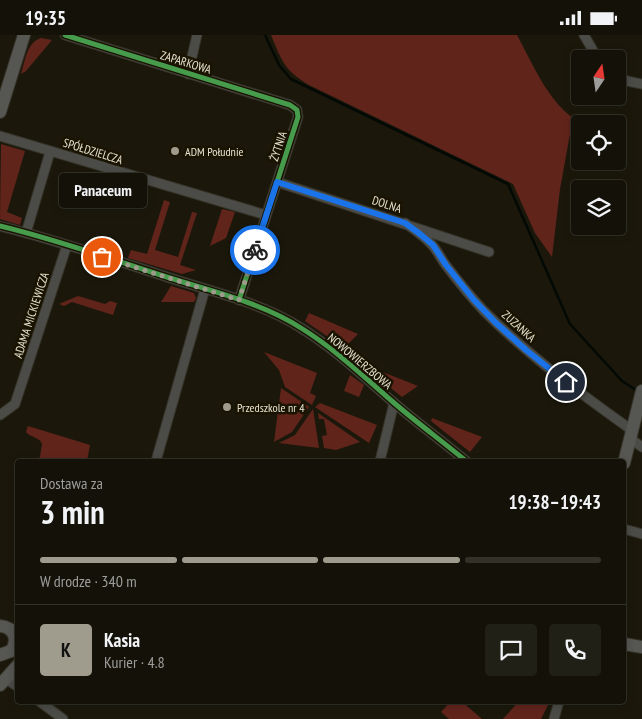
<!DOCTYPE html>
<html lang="pl">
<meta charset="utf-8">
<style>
:root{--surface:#141208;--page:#212016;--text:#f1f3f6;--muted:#9d9e9c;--line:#333229;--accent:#9f9b8d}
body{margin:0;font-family:"PT Sans Narrow",sans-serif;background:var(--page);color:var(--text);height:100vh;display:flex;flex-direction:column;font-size:19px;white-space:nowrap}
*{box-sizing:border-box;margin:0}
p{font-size:16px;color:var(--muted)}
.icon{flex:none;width:28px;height:28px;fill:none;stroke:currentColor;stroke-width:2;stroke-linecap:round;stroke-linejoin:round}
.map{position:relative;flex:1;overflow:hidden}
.side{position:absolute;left:15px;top:424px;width:611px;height:245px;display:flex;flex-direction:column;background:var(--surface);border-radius:5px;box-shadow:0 2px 8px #0003,0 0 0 1px var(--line)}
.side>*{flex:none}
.needle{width:32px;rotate:13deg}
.tools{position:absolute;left:571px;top:15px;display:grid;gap:10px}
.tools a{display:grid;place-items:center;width:55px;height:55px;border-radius:5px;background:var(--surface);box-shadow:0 2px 8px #0003,0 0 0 1px var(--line);font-size:25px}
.pin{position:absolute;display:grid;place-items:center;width:42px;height:42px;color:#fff;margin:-21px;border:2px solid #fff;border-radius:50%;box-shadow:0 1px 5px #0007}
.courier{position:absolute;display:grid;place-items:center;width:50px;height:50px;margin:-25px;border:4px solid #1a73e8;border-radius:50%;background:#fff;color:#222;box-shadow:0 1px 6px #0007}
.bubble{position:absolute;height:35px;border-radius:5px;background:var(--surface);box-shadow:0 2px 8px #0003,0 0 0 1px var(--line);font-size:16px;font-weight:600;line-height:35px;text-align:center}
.summary em{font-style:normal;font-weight:600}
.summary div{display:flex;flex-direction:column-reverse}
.summary{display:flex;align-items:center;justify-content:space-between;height:85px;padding:0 25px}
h1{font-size:32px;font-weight:600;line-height:38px}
.bar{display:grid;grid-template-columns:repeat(4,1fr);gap:8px 5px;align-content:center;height:60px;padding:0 25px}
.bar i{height:6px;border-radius:4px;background:var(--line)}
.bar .on{background:var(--accent)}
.bar p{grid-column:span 4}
.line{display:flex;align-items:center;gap:12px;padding:0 25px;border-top:1px solid var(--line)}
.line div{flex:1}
.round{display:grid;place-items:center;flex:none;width:52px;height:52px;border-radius:5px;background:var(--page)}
.status{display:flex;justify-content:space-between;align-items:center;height:35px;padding:0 25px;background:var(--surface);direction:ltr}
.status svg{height:14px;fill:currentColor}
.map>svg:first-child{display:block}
.green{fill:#61241b}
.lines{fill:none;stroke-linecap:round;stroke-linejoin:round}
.stream{stroke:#030905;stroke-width:2.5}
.street-casing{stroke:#363329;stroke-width:11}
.secondary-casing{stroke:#363329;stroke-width:14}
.street{stroke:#4b4c47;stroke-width:9}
.secondary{stroke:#565752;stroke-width:12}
.cycleway-casing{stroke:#191300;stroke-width:8}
.cycleway{stroke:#469c4c;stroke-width:5}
.done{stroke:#9f9b8d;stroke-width:5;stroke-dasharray:0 9}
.route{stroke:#1a73e8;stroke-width:6}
.poi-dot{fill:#9f9b8d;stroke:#191300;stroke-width:2}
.labels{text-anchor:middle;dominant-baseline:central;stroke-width:5;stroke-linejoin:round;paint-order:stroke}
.street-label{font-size:12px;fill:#e6e2d3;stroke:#191300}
.poi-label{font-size:12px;fill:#e6e2d3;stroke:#191300;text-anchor:start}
</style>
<div class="status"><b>19:35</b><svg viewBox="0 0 49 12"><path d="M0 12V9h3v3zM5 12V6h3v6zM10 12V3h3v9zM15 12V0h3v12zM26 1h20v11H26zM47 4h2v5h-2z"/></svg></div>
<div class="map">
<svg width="642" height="684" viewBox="0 0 642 684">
<rect width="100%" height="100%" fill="#1b180b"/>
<path class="green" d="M271,0H517C532,28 547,64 573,83L560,154L552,222L535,198L513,149L309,50C284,35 282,26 271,0Z
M41,3L52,5L26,36L21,39C25,26 27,7 41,3Z
M1,109L25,116L7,177L22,183L20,190L0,184Z
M164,165L170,167L155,215L178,222L192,177L197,178L180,230L196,235L182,239L128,223L131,215L147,219Z
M222,174L235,177L226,203L210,211Z
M171,251L194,258L196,263L194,267H161Z
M78,261L105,269L110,266L117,268L113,280L72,267L64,271L59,269Z
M309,278L358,299L344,313L305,286Z
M264,317L317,338L310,358L316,361L312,370L285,352L279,335Z
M370,332L418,351L402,362L368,335Z
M350,340L364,350L359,362L344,356Z
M281,353L309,372L292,397L274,407Z
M320,368L377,390L369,408L315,372Z
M313,374L319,413L279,408L295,400Z
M318,378L360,407L336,415L324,413L322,401L327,400L324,384H319Z
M432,383L482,402L470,417L431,386Z
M28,391L90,410L87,426H36L40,422L42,409C40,402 31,403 26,397Z
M451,666H461L482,684H449L441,677Z
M519,666H544L548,670L541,684H503Z"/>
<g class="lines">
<path class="stream" d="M265,0L279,30L291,44L508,149L570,289L622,346L639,357"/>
<g class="street-casing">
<path id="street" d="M65,0L290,70L297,75L298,82L239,265
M584,0L598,24
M188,39L197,0
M618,40L627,46L642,49
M0,101L266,180
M277,147L489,217
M405,188C415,195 424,201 432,210C437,215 440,222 445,229C457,245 470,261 484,276C529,321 581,359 633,396
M0,191C58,205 114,225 170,243C214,257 262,268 301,293C335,314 363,341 393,367C416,387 442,406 466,426
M26,198L50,117
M0,380L15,369L67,210
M631,404L642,412
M156,426L205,254
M380,426L394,368
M624,494L642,499
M6,644L18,652
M39,666L63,684
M554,684L559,666"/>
</g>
<g class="secondary-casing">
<path id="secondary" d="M0,77L24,0
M624,428L642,356
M0,591C14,592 19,605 11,616L0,620
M624,609L642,612
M0,650L18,630"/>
</g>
<use href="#street" class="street"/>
<use href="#secondary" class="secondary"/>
<g class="cycleway-casing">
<path id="cycleway" d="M65,0L290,70L297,75L298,82L239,265
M0,191C58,205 114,225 170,243C214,257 262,268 301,293C335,314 363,341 393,367C416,387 442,406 466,426"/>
</g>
<use href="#cycleway" class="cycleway"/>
</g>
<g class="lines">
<path class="done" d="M102,222L239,265L255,215"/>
<path class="route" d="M255,215L277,147L405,188L420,199L433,210L446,230L474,265L496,288L526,315L566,347"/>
</g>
<g class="poi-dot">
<circle cx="175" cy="116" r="5"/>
<circle cx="227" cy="372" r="5"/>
</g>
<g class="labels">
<g class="street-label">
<text transform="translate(186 27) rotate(17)">ZAPARKOWA</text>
<text transform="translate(278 111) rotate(-72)">ŻYTNIA</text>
<text transform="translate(93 116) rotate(17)">SPÓŁDZIELCZA</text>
<text transform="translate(387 169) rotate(18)">DOLNA</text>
<text transform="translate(31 280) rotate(-72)">ADAMA MICKIEWICZA</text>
<text transform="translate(519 291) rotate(42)">ZUZANKA</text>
<text transform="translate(360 326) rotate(40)">NOWOWIERZBOWA</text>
</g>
<g class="poi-label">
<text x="185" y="116">ADM Południe</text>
<text x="237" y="372">Przedszkole nr 4</text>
</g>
</g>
</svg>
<div class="tools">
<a><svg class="needle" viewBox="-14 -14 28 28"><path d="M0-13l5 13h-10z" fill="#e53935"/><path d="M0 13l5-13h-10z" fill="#9d9e9c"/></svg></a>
<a><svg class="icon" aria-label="locate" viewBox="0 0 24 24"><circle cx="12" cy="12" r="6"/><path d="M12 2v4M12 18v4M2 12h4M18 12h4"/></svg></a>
<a><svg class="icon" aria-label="layers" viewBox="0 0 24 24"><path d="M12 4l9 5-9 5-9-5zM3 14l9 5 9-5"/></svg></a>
</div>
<div class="pin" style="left:102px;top:222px;background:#ea580c"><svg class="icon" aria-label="bag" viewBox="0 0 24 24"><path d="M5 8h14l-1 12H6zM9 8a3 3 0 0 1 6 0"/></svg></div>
<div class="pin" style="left:566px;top:347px;background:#1f2937"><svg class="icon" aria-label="home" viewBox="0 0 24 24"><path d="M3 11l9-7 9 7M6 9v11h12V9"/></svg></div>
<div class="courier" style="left:255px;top:215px"><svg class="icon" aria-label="bike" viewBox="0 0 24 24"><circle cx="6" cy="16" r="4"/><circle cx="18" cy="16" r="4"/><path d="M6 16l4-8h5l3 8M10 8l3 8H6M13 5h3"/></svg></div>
<div class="bubble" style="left:59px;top:138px;width:88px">Panaceum</div>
<section class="side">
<div class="summary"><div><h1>3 min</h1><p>Dostawa za</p></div><em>19:38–19:43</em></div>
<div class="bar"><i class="on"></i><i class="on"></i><i class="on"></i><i></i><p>W drodze · 340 m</p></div>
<div class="line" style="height:90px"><b class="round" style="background:var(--accent);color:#111">K</b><div><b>Kasia</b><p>Kurier · 4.8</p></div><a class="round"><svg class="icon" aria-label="chat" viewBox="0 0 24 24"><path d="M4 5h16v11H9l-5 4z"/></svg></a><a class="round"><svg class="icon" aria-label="phone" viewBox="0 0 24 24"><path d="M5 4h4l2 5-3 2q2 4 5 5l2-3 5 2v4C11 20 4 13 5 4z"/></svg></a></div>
</section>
</div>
